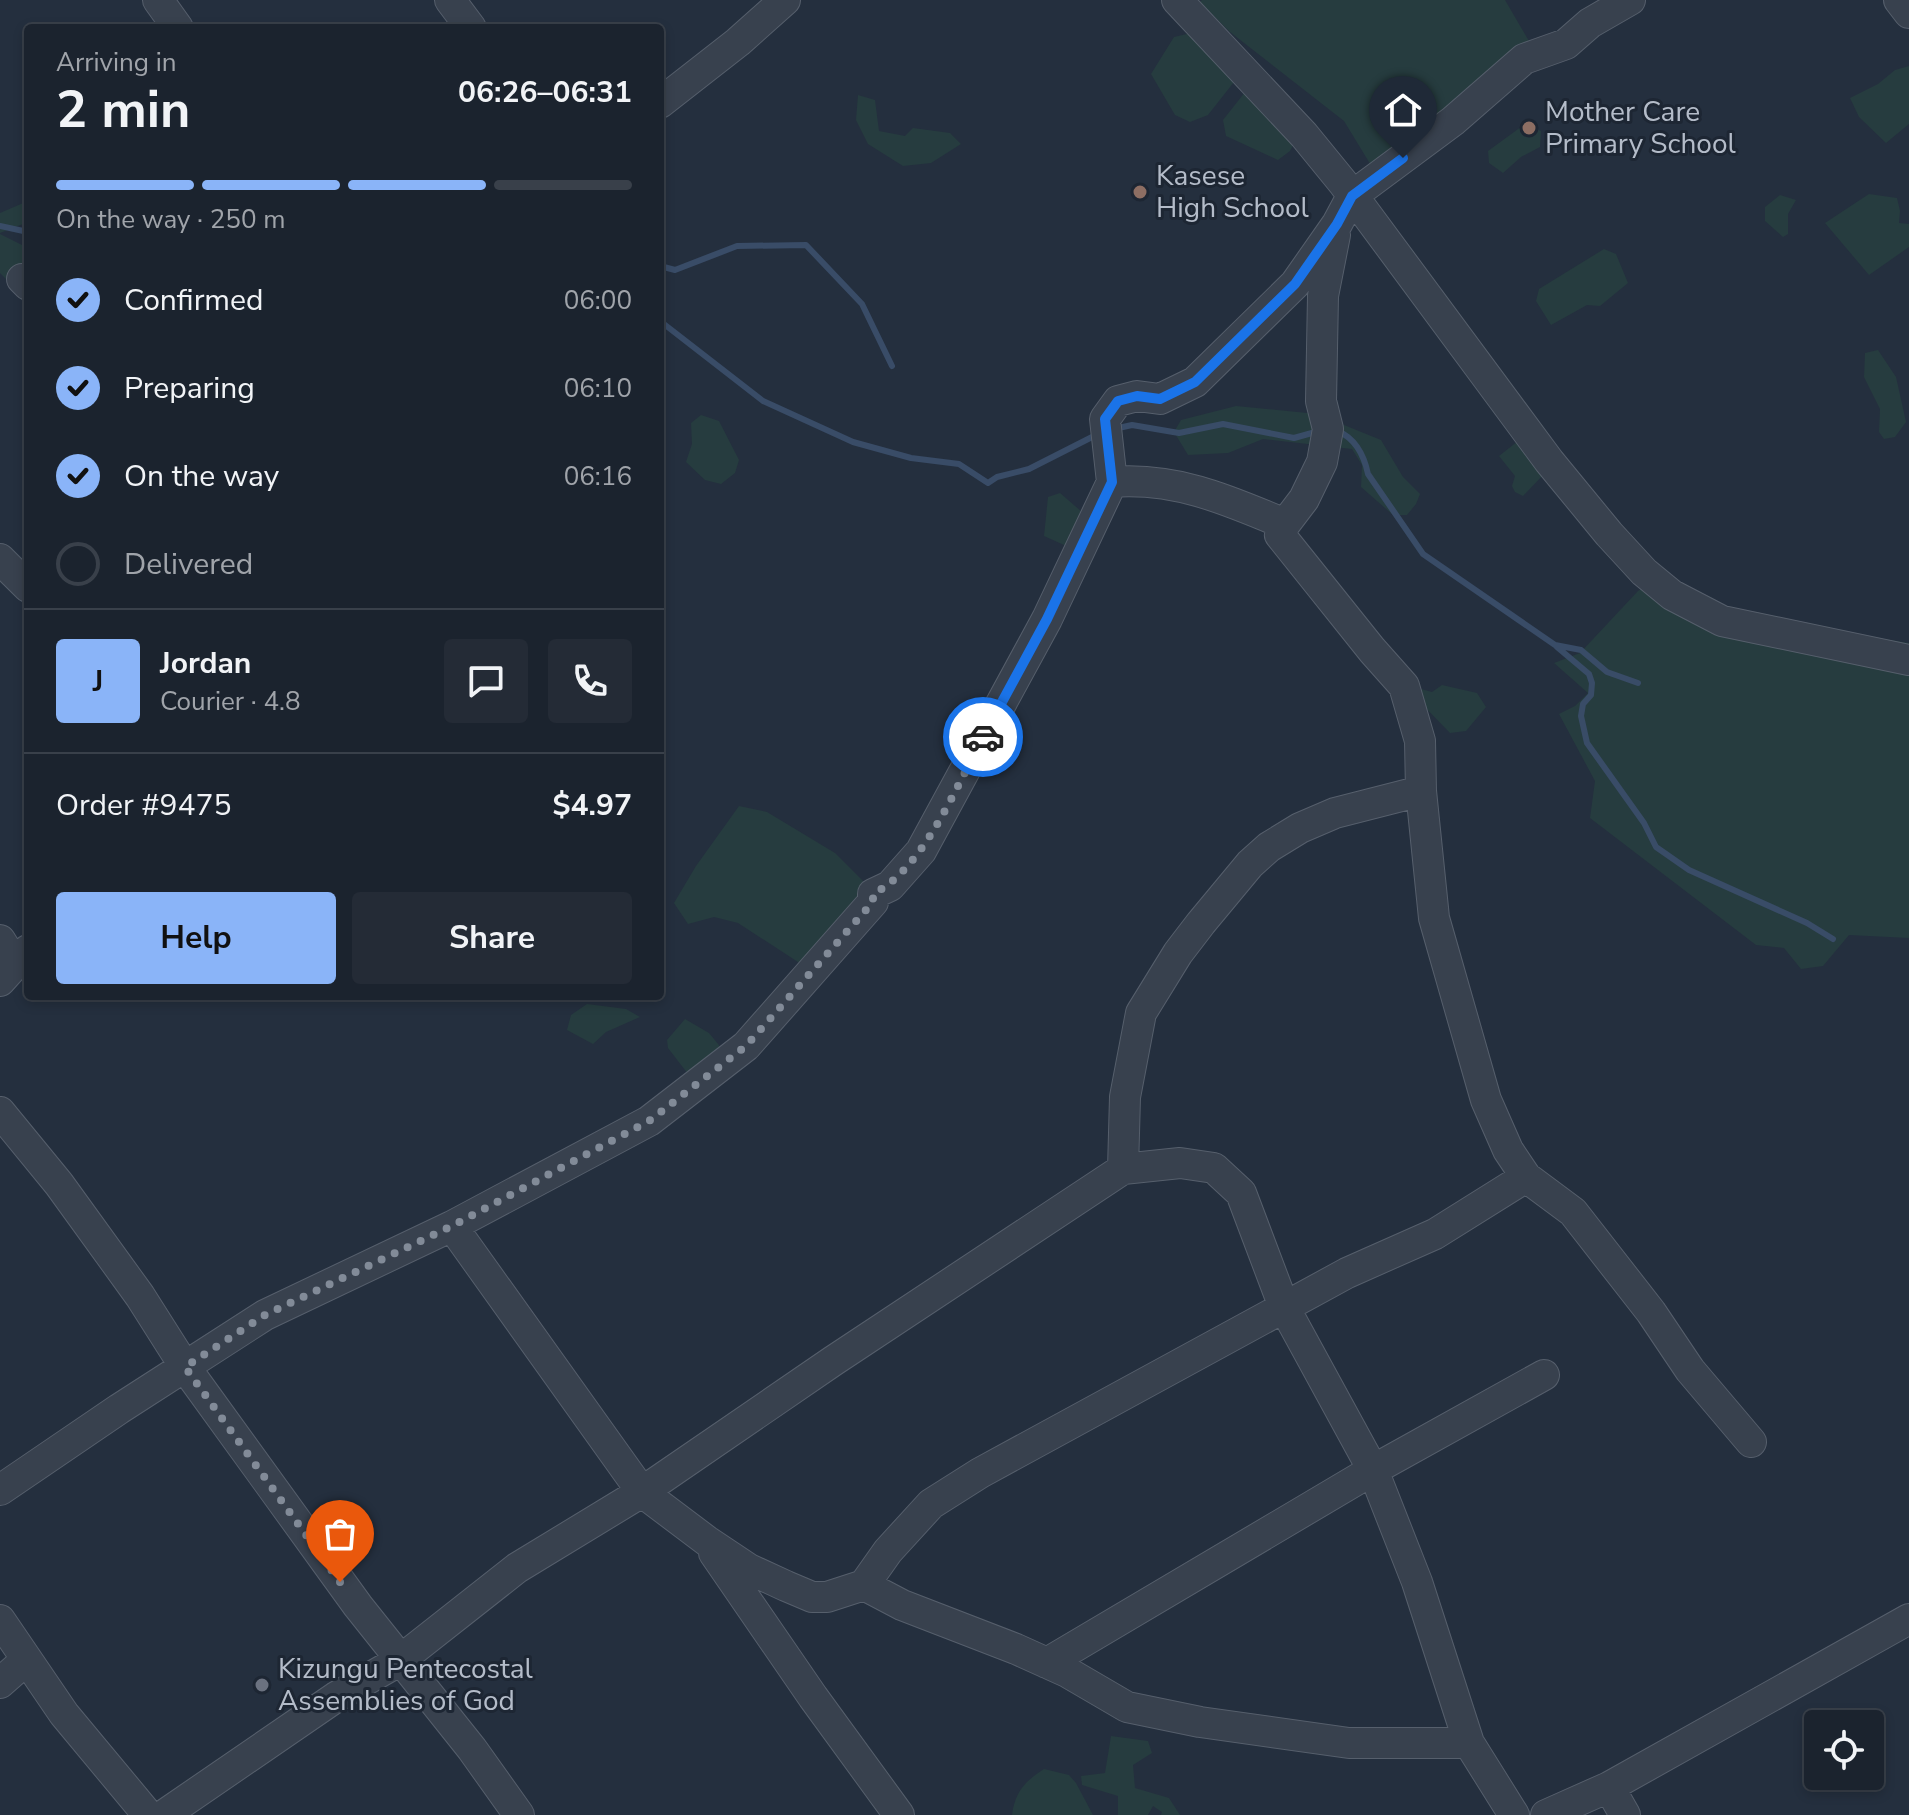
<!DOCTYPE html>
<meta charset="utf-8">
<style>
:root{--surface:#1b232e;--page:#242b36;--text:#f1f3f6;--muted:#a0a4aa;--line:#39404a;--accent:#8ab4f8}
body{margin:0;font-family:"Nunito Sans",sans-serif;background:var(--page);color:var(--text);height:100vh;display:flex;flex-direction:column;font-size:30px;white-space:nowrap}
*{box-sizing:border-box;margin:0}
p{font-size:26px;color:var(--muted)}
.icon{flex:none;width:44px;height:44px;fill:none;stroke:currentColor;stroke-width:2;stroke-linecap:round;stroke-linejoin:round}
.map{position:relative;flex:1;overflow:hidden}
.details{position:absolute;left:24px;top:24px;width:640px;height:976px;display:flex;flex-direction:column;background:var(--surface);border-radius:8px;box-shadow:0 4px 12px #0003,0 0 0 2px var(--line)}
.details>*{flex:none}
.buttons{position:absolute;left:1804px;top:1710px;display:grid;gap:16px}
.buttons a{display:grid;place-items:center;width:80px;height:80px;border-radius:8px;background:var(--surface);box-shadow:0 4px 12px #0003,0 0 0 2px var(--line);font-size:40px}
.pin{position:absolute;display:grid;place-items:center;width:68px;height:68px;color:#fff;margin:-82px -34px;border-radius:50% 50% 50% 0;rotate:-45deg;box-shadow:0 0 8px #0007}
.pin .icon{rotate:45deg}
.courier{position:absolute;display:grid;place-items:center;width:80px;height:80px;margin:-40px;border:6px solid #1a73e8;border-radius:50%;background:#fff;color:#222;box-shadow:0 2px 10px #0007}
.summary em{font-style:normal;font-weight:700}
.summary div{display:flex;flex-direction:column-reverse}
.summary{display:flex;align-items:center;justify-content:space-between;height:136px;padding:0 32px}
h1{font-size:52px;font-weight:700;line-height:60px}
.bar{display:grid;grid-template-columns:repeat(4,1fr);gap:12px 8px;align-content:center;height:96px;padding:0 32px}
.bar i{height:10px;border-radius:6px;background:var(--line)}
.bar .on{background:var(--accent)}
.bar p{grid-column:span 4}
.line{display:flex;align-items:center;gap:20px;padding:0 32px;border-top:2px solid var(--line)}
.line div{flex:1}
.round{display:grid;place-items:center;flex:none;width:84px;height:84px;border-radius:8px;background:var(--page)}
ol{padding:0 32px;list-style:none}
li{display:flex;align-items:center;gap:24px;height:88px}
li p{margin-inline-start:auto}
li .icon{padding:8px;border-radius:50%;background:var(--accent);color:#111;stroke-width:4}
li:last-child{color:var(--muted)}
li i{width:44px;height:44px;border:4px solid var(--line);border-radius:50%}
.button{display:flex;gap:16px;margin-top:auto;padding:16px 32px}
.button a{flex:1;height:92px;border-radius:8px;background:var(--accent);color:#111;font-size:32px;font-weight:700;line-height:92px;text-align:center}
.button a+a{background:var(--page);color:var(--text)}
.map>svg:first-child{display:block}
.green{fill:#263c3f}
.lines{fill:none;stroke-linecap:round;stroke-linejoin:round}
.stream{stroke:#394c67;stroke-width:6}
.minor-casing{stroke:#565f6c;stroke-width:32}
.minor{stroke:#38414e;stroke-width:30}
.done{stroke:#828b98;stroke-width:8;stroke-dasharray:0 14.4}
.route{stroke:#1a73e8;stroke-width:10}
.education-dot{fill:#8d6e63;stroke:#1d2633;stroke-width:3}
.worship-dot{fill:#6b7280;stroke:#1d2633;stroke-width:3}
.labels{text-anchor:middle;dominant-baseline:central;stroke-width:6;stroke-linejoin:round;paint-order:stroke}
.poi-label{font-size:28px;fill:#b4bcc9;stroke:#1d2633;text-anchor:start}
</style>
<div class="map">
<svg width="1909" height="1815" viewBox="0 0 1909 1815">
<rect width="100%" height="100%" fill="#242f3e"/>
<path class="green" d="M1202,0H1505L1540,60L1372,167L1344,121L1230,32L1200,2Z
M1187,34L1226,55L1234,82L1208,115L1190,122L1175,115L1151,74L1174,37Z
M1909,66V124L1886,143L1859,117L1850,98L1878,84L1895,70Z
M1249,87L1302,128L1290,151L1278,160L1226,136L1223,120Z
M858,95L875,100L879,131L905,136L913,128L950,133L961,144L931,163L903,166L868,144L856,120Z
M1525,124L1541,131L1540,147L1521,157L1503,173L1489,163L1488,151Z
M1869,194L1897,198L1900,211L1899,223L1909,224V247L1869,275L1825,223Z
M1780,195L1796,200L1788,214V234L1783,237L1765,221V207Z
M28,201V222L0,233V213Z
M0,234L28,248V273L12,285L0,273Z
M1604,249L1616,254L1628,283L1600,306L1587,305L1551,325L1536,301L1539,289Z
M1878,350L1896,377L1906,422L1895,437L1884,439L1879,432L1880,409L1864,377L1865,353Z
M1236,406L1317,414L1381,440L1403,477L1420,494L1416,504L1407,515H1393L1361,487L1362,465L1352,449L1263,439L1228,453L1188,455L1174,432L1181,420Z
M701,415L719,421L739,460L735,473L721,484L705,480L686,462L692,444L691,423Z
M1518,441L1546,472L1523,496L1515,492L1512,486L1515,476L1499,456Z
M1060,493L1082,512L1073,549L1044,536L1048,497Z
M1651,583L1684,607L1909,643V938L1849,935L1823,966L1801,969L1784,948L1756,945L1590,818L1595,781L1559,714L1575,706L1588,693L1554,663L1580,653L1638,591Z
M1442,685L1477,693L1486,707L1466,731L1450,733L1418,700L1421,689L1432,692Z
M739,806L767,812L835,853L871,889L801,964L738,923L714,917L688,924L674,903L696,866Z
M587,1004L626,1009L640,1017L606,1032L593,1044L567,1030L571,1015Z
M685,1019L709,1033L723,1050L688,1074L668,1048L667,1040Z
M1111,1736L1148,1741L1152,1753L1133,1765L1135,1788L1169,1798L1180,1815H1161L1162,1812L1153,1806L1148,1815H1118V1796L1082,1785L1081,1776L1105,1773Z
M1044,1769L1069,1775L1076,1783L1093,1815H1012C1015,1792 1025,1781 1044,1769Z"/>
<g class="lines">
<path class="stream" d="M0,226L28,232
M660,266L675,270L737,246L806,245L862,304L892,366
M660,321L763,401L853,442L911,458L959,464L988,483L997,477L1029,469L1096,435
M1114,429L1132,425L1179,433L1223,424L1294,438L1319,431
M1338,431C1356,439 1364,455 1368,474L1423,554L1555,645L1581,650L1607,672L1638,683
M1557,647L1589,674L1592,683L1591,695L1583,704L1581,716L1587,743L1644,823L1656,847L1689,870L1807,923L1833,939"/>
<g class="minor-casing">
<path id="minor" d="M158,0L178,28
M450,0L471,28
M1177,0L1304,135L1344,184L1549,461L1609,534L1644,572L1672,595L1722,621L1909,660
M1899,0L1909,13
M660,103L738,42L785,0
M1335,235L1323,296L1321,401L1328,429L1322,462L1304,499L1285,524L1280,535L1372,650L1404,686L1420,741L1421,791L1434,918L1486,1100L1508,1150L1526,1177L1573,1212L1651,1312L1690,1370L1751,1442
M22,279L28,285
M1112,482C1176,477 1228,500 1285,524
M0,559L28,587
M0,940L15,964
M0,981L28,950
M0,1112L59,1184L140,1296L185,1367L358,1606L472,1749L519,1815
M1123,1169L1125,1097L1141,1013L1178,953L1201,923L1250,864L1269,847L1300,828L1335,813L1421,791
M452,1226L642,1492L707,1541L749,1569L786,1586L812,1597H827L864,1585L888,1551L931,1504L980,1473L1347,1273L1435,1234L1526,1177
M0,1490L119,1409L265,1315L452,1226L649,1121L746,1046L873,902V894L890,886L921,851L1047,619L1112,482L1105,419L1118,401L1137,396L1160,399L1195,382L1295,284L1337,224L1352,196L1453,121L1524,59L1566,44L1590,23L1630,0
M714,1553L813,1697L899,1815
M864,1585L902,1605L1016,1649L1067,1672L1127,1707L1200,1722L1349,1743H1469
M0,1620L64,1714L148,1815
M1047,1663L1373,1470L1544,1375
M0,1683L25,1661
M1609,1787L1625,1815
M164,1815L336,1697L399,1661L517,1568L642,1492L833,1361L1123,1169L1180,1163L1214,1168L1241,1193L1284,1307L1373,1470L1417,1582L1469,1743L1514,1815
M1546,1815L1609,1787L1909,1619"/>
</g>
<use href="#minor" class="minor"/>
</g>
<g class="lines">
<path class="done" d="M340,1582L185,1367L265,1315L452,1226L649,1121L746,1046L873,902V894C924,868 956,787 983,737"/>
<path class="route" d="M983,737L1047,619L1112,482L1105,419L1118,401L1137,396L1160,399L1195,382L1295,284L1337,224L1352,196L1403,158"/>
</g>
<g class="education-dot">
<circle cx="1529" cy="128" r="8"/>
<circle cx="1140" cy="192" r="8"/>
</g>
<circle class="worship-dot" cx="262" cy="1685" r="8"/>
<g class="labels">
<g class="poi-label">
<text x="1545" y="112">Mother Care<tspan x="1545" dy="32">Primary School</tspan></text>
<text x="1156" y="176">Kasese<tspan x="1156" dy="32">High School</tspan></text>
<text x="278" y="1669">Kizungu Pentecostal<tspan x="278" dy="32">Assemblies of God</tspan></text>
</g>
</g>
</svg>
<div class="buttons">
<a><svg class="icon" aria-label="locate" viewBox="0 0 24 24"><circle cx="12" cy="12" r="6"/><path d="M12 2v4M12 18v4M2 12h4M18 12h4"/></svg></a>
</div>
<div class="pin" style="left:340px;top:1582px;background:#ea580c"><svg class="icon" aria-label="bag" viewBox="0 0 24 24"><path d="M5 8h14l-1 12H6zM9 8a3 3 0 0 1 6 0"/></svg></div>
<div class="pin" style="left:1403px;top:158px;background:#1f2937"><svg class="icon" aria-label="home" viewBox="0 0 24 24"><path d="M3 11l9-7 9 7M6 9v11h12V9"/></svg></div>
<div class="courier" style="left:983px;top:737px"><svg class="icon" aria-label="car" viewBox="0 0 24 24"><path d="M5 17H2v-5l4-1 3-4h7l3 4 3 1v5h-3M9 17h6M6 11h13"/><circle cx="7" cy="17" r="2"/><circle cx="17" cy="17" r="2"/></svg></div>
<section class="details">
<div class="summary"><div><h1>2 min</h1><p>Arriving in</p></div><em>06:26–06:31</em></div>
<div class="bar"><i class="on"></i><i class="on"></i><i class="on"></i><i></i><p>On the way · 250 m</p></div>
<ol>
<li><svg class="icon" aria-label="check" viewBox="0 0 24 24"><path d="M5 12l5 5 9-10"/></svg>Confirmed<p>06:00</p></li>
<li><svg class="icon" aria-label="check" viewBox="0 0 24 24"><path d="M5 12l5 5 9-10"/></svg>Preparing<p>06:10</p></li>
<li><svg class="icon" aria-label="check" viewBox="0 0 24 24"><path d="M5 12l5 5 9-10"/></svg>On the way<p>06:16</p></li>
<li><i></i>Delivered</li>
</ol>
<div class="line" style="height:144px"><b class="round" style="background:var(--accent);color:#111">J</b><div><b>Jordan</b><p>Courier · 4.8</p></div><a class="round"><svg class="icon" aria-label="chat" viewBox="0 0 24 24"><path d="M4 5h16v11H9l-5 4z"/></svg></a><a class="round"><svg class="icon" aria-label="phone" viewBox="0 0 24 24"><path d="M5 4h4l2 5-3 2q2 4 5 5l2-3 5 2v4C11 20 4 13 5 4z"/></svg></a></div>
<div class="line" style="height:104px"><div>Order #9475</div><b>$4.97</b></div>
<div class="button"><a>Help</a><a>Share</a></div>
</section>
</div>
